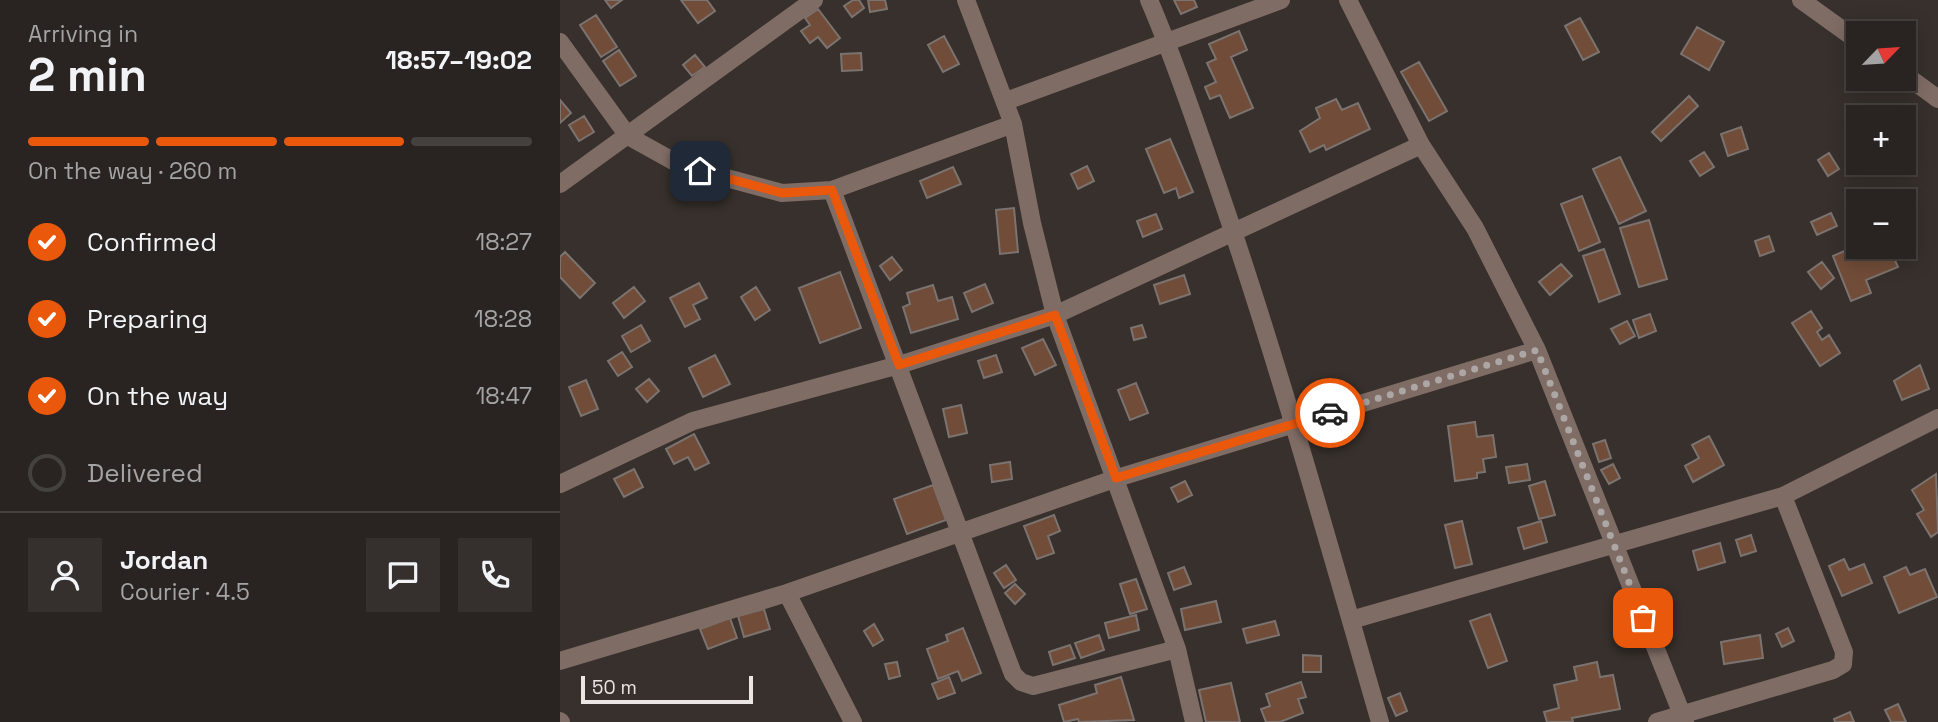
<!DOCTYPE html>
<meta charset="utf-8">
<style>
:root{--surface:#292421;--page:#35302e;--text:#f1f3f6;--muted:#a5a4a5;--line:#45413f;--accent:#ea580c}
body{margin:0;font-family:"Space Grotesk",sans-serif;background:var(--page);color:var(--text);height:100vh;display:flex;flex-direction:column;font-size:26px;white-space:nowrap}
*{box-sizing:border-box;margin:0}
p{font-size:23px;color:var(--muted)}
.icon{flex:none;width:38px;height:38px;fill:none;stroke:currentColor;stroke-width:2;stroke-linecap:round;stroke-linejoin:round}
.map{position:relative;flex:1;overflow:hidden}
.side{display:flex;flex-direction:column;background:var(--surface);width:560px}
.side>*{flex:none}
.needle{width:46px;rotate:65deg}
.controls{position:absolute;left:1286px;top:21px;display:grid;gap:14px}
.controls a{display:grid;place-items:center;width:70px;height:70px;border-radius:0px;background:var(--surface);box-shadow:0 4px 18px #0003,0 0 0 2px var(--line);font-size:35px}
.scale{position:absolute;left:21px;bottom:18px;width:172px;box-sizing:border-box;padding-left:7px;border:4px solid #ebe6e4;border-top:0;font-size:19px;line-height:24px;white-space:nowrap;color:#ebe6e4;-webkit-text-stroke:5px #37302c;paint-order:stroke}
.pin{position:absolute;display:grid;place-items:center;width:60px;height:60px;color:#fff;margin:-30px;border-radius:14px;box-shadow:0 4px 10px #0006}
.courier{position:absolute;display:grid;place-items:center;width:70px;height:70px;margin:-35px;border:5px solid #ea580c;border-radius:50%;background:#fff;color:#222;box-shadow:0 2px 9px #0007}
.head em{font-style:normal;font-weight:700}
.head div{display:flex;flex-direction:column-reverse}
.head{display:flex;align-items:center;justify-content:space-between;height:119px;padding:0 28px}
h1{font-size:46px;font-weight:700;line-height:52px}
.bar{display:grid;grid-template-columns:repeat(4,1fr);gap:10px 7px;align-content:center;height:84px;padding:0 28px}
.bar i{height:9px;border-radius:5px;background:var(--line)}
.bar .on{background:var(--accent)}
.bar p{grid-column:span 4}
.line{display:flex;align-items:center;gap:18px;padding:0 28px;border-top:2px solid var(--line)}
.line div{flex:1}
.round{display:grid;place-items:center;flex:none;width:74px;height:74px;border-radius:0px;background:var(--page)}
ol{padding:0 28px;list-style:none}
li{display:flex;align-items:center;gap:21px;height:77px}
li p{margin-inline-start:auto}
li .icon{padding:7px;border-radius:50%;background:var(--accent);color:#fff;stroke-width:4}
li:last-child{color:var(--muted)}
li i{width:38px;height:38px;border:4px solid var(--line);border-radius:50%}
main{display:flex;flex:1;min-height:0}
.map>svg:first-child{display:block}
.building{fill:#714c39;stroke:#7b736f;stroke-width:2}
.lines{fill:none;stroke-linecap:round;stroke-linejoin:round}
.minor{stroke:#7f6c65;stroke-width:18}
.done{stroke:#aca6a4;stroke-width:7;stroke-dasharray:0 12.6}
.route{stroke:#ea580c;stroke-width:9}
</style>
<main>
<section class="side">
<div class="head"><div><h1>2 min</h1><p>Arriving in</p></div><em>18:57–19:02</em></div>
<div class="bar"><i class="on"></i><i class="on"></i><i class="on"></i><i></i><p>On the way · 260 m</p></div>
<ol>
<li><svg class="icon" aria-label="check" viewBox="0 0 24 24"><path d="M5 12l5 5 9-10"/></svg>Confirmed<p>18:27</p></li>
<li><svg class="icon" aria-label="check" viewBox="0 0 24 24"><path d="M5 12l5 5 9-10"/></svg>Preparing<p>18:28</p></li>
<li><svg class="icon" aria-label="check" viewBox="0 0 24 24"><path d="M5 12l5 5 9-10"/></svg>On the way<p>18:47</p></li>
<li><i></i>Delivered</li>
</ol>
<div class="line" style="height:126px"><a class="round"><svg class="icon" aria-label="person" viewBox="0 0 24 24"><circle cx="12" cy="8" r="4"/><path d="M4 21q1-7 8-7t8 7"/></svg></a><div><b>Jordan</b><p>Courier · 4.5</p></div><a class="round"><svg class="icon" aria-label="chat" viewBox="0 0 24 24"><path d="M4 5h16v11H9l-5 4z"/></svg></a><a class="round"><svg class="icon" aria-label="phone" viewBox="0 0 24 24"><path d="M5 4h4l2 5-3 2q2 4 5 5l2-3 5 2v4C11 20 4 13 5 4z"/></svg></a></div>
</section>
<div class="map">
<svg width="1378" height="722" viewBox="0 0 1378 722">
<rect width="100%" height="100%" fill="#37302c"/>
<path class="building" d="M45,0H62L51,8Z
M121,0H147L155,11L138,23Z
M293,0H299L304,8L292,17L284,6Z
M308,0H325L327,9L310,12Z
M614,0H634L637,7L621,14Z
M258,9L280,38L267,48L258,37L250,43L241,31L250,25L245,18Z
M36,15L57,47L41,57L20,25Z
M1020,18L1039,52L1023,60L1005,26Z
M1137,27L1164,42L1149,70L1121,54Z
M679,31L687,50L671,57L693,108L670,118L660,95L650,99L645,87L656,82L647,63L656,59L649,44Z
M384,36L399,64L383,72L368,45Z
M59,50L76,76L60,86L43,61Z
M301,53L302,70L282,71L281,54Z
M135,55L145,67L132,76L123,65Z
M859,62L887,111L869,121L841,72Z
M1129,96L1138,106L1101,141L1092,132Z
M776,99L782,110L798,103L810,129L766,150L764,145L750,152L740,131L760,118L756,108Z
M0,100L11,113L0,123Z
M24,116L34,132L19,141L9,125Z
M1181,127L1188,149L1168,156L1161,134Z
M610,139L633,192L619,198L616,188L604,193L586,149Z
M1144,152L1154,167L1140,176L1130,161Z
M1269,153L1279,169L1268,176L1258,160Z
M1060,157L1086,211L1059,224L1033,169Z
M527,166L534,181L518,189L511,174Z
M393,167L401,184L367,198L360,181Z
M1022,196L1040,242L1019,251L1001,204Z
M454,208L458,252L440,254L436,210Z
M1271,213L1277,226L1257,235L1251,222Z
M596,214L602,229L583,237L577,221Z
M1089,220L1107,279L1079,287L1060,228Z
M1209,236L1214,251L1200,256L1195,241Z
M1298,245L1329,247L1338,267L1306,280L1311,293L1291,301L1273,256Z
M1044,249L1060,294L1039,302L1023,256Z
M5,252L35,283L20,298L0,277V257Z
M332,257L342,270L330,280L320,266Z
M1262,262L1274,278L1261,289L1248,272Z
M1001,264L1012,276L990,295L979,282Z
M280,272L301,328L260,343L239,288Z
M624,275L630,294L600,304L594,285Z
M139,283L147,298L133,305L140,319L125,327L110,298Z
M425,284L433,303L412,312L404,293Z
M373,285L378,301L392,297L398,319L351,333L343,307L350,304L347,293Z
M74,287L85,301L64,318L53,303Z
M196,287L210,310L195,320L181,297Z
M1251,311L1262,328L1257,332L1262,340L1269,335L1280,353L1260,366L1232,323Z
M1090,314L1096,331L1079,338L1073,320Z
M1067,321L1075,336L1060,344L1051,329Z
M81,325L90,341L71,352L62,336Z
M582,325L586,337L574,340L571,328Z
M483,339L496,365L475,375L462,348Z
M62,352L72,367L58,376L48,361Z
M155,355L170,384L143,397L129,368Z
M436,355L442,372L424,378L418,361Z
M1360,365L1369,389L1342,400L1334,381Z
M89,379L99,391L87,402L76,389Z
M26,380L38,409L21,416L9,387Z
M576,383L588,413L570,420L558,390Z
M401,405L407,433L389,437L383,409Z
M915,422L917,437L933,435L936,457L923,459L925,472L917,473V478L895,481L888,426Z
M134,434L149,463L135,470L128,457L114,464L106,449Z
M1149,436L1164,465L1133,482L1125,466L1139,458L1132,445Z
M1045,440L1051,458L1039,462L1033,444Z
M450,462L452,479L432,482L430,465Z
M967,464L970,480L949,483L946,467Z
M1053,464L1060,478L1049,484L1041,470Z
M74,469L83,487L64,497L54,479Z
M1376,474L1378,532L1371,537L1357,514L1364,510L1352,490Z
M625,481L632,495L618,502L611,488Z
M985,481L995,515L979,519L969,486Z
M373,485L386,520L347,534L334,499Z
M494,515L500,531L488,536L494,553L477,559L464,526Z
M902,521L912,564L895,568L885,525Z
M981,521L987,542L964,549L958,528Z
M1191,535L1196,551L1181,556L1176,540Z
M1160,543L1165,562L1138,570L1133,551Z
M1284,559L1289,570L1304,564L1312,583L1282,596L1269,566Z
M446,565L456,580L444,588L434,573Z
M624,567L631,584L614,590L608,573Z
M1346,567L1350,575L1365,569L1377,597L1339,613L1324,577Z
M576,579L587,609L570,614L560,584Z
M455,584L465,594L455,604L445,593Z
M656,601L661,622L625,630L621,609Z
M204,609L210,629L184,637L178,616Z
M930,614L947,661L928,668L910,621Z
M576,615L579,630L549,638L545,623Z
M170,618L177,638L148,649L140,629Z
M715,621L719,635L687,643L683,629Z
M314,624L323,640L313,646L304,631Z
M403,628L421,673L402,681L398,671L378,679L367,649L388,641L386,635Z
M1228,628L1234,641L1222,647L1216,634Z
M539,635L544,650L521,658L515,643Z
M1200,635L1203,658L1164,664L1161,642Z
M510,645L515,658L493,665L489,652Z
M743,655L761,656V672H743Z
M337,662L340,676L329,679L325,664Z
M1037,662L1040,677L1053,675L1060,709L1012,718L1013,722H987L984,712L999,708L994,685L1017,680L1014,667Z
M389,677L395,693L378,699L372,684Z
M561,677L574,720L519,722L518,719L504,722L499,705L537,693L535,685Z
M741,682L746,697L738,699L743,713L720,722H706L701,709L710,706L706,694Z
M671,683L680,722H646L639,690Z
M840,693L847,711L836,716L828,698Z
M1338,704L1346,722H1331L1325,710Z
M1290,712L1294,722H1275L1274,719Z"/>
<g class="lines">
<path class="minor" d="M406,0L453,124L472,223L495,315L617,649L634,722
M589,0C615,60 635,122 657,184C718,361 768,542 820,722
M788,0L861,145L915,228L977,350L1125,722
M1241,0L1298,41
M0,42L68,136L122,166L222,193L272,190L453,124
M1344,74L1378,99
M446,101L721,0
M0,184L254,0
M272,190L453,674L461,682L473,686L617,649
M0,484L133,421L339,365L495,315L861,145
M227,593L293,722
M791,620L1223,496L1378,418
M0,661L227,593L557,478L977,350
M0,721L1,722
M1097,722L1273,670L1283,664L1284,652L1223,496"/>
</g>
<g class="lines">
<path class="done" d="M770,413L977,350L1083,618"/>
<path class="route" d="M140,171L222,193L272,190L339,365L495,315L556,478L770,413"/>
</g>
</svg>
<div class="controls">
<a><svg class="needle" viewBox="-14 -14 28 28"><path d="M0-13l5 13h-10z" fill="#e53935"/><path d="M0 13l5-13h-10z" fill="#a5a4a5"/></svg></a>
<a>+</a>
<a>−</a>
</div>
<div class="scale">50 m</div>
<div class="pin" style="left:1083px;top:618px;background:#ea580c"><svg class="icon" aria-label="bag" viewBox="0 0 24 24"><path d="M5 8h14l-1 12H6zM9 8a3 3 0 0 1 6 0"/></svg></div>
<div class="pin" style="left:140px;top:171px;background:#1f2937"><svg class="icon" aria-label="home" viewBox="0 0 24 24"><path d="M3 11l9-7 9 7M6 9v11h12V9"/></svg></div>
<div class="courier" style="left:770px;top:413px"><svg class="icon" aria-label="car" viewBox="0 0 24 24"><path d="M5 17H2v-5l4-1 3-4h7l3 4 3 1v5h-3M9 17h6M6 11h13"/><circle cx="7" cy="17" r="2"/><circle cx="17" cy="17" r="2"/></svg></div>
</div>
</main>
